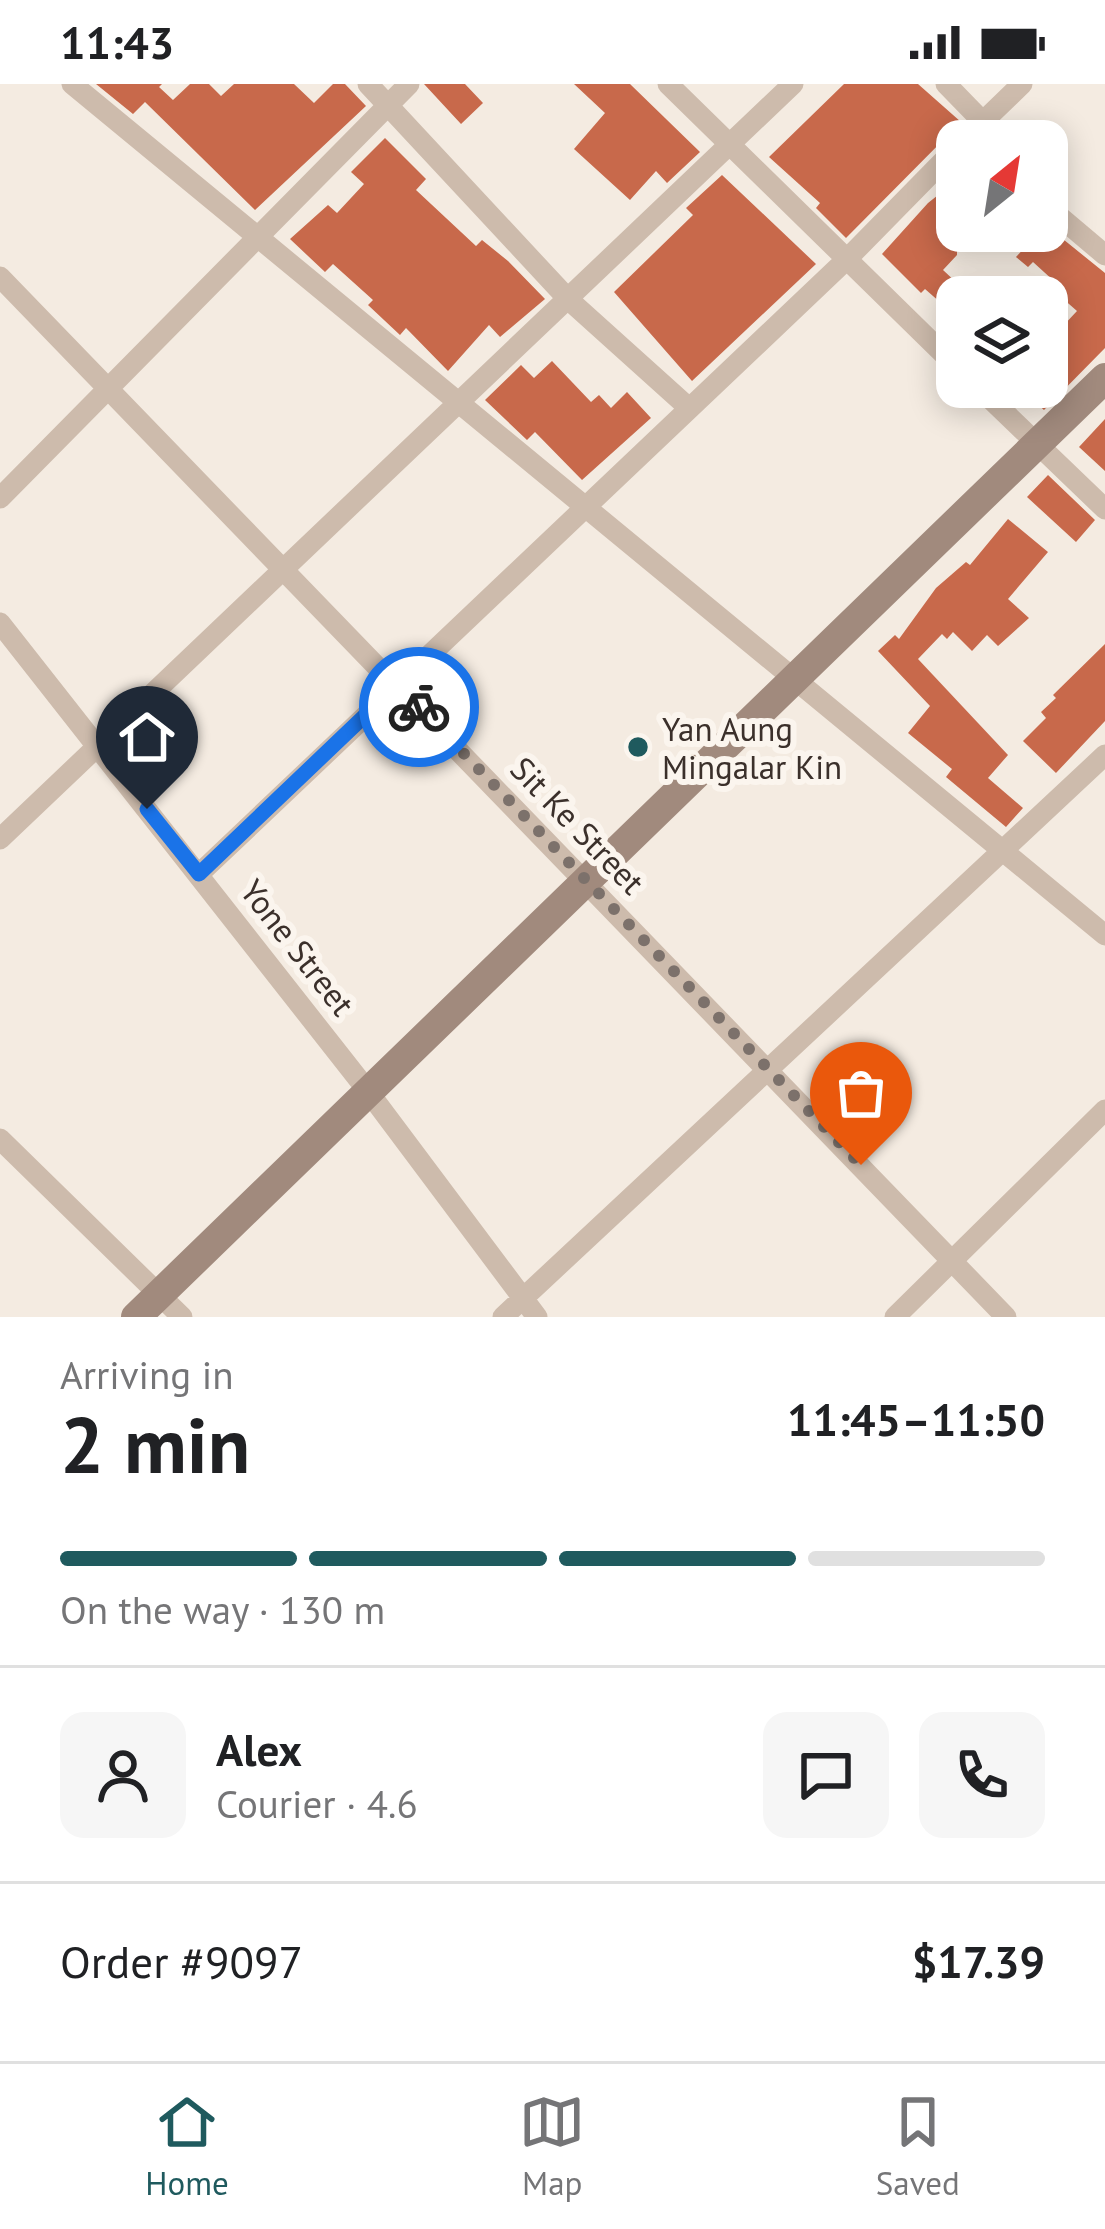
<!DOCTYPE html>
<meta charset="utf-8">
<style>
:root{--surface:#fff;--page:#f6f6f6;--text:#202124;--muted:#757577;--line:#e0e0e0;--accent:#1f5a5e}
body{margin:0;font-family:"PT Sans",sans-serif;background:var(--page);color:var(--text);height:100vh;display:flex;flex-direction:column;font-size:45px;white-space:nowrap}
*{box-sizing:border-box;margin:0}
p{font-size:39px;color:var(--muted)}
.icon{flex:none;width:66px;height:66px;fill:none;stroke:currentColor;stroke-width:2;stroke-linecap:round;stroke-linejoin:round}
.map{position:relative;height:1233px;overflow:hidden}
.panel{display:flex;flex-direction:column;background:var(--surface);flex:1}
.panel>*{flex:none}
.needle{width:78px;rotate:30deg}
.fabs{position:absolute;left:936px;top:36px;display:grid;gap:24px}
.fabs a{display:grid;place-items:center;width:132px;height:132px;border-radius:24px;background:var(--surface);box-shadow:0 6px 30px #0003;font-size:60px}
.pin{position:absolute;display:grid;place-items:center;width:102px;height:102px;color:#fff;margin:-123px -51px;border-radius:50% 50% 50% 0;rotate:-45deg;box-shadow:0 0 12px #0007}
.pin .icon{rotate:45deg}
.courier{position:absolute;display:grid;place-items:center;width:120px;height:120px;margin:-60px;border:9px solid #1a73e8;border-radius:50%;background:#fff;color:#222;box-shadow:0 3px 15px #0007}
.overview em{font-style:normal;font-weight:800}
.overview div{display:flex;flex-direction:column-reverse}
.overview{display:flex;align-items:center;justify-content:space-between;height:204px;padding:0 60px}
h1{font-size:78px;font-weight:800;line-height:90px}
.bar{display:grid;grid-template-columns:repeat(4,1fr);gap:18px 12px;align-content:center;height:144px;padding:0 60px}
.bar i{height:15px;border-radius:9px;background:var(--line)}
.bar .on{background:var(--accent)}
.bar p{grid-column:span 4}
.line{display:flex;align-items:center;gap:30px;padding:0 60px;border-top:3px solid var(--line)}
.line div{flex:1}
.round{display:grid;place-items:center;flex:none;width:126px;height:126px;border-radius:24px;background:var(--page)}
.status{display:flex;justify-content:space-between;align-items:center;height:84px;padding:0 60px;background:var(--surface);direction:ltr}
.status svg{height:33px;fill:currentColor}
.tabs{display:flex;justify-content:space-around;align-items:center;height:168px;border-top:3px solid var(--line);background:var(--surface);font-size:33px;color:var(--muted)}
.tabs a{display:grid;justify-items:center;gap:6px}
.tabs .on{color:var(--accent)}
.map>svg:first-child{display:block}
.building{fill:#c8694b}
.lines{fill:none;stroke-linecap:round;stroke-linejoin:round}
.street{stroke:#cdbbac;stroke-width:21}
.secondary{stroke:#a18a7d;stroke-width:30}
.done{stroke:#7c716b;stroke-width:12;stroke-dasharray:0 21.6}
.route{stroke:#1a73e8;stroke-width:15}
.poi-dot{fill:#1f5a5e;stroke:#fbf5ee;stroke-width:4.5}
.labels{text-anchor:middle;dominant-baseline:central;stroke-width:12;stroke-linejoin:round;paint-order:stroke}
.poi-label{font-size:33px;fill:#3b302b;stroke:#fbf5ee;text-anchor:start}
.street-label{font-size:33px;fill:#3b302b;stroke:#fbf5ee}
</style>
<div class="status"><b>11:43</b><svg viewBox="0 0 49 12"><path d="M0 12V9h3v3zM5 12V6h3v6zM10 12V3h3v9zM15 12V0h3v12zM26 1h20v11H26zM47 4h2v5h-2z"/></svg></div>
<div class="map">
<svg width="1105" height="1233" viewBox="0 0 1105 1233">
<rect width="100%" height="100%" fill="#f4ebe1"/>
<path class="building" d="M96,0H162L159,3L173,16L190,0H209L221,12L234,0H294L314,19L333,0H345L366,22L255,126L145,18L133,30Z
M424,0H465L483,19L461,40Z
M574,0H630L700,68L667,99L656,87L630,116L574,65L605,29Z
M844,0H918L961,38L846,154L816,124L820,119L769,73Z
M385,54L426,95L416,106L476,162L482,156L508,177L545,215L500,253L489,241L448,287L406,244L400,251L368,221L373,216L333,180L325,188L290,155L328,121L337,129L364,100L351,88Z
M722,91L816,180L692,297L614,208L693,131L686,124Z
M957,96V171L943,186L972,213H957V233L925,205L921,209L882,170L928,119Z
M1016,147H1053L1105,189V264L1044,326L1019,303H1047V259L1077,227L1061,213L1066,208L1033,178L1028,183L1016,173L1029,159Z
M552,277L591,318L599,311L611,324L627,308L651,334L582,396L535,348L527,356L485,316L521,281L534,294Z
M1105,335V387L1079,363Z
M1048,391L1095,436L1076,458L1027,413Z
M1008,435L1048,468L1008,515L1029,534L998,562L987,551L972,567L953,548L947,555L942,550L918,575L1008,671L988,694L1023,724L1006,743L946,693L952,685L908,649L930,622L878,567L895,551L899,555L936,504L966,478L970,481Z
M1105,560V637L1056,689L1023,657L1046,634L1041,628L1056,614L1053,611Z"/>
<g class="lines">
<path class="street" d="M72,0L1105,851
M368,0L569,216L689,324
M668,0L957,283
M946,0L983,38
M963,57L1022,0
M1047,122L1105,171
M0,193L1006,1233
M978,303L1105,425
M0,414L409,0
M0,539L367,1006L537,1233
M0,755L793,0
M199,790L847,175L957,63
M0,1055L182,1233
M503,1233L1105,671
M895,1233L1105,1026"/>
<path class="secondary" d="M136,1233L1105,294"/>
</g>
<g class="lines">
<path class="done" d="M419,623L861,1081"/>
<path class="route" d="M147,725L199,790L398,600L419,623"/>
</g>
<circle class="poi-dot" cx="638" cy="663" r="12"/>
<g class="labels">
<g class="poi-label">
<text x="662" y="644">Yan Aung<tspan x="662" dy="38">Mingalar Kin</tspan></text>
</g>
<g class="street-label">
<text transform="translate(578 741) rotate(46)">Sit Ke Street</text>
<text transform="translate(298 863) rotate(52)">Yone Street</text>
</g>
</g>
</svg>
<div class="fabs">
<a><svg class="needle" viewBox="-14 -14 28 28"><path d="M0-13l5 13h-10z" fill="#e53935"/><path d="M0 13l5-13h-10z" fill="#757577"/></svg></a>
<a><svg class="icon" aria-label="layers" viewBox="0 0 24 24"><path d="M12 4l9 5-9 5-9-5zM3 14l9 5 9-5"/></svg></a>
</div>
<div class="pin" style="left:861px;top:1081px;background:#ea580c"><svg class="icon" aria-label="bag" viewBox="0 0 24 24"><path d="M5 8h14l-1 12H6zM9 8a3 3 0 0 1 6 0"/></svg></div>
<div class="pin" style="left:147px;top:725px;background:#1f2937"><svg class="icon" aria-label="home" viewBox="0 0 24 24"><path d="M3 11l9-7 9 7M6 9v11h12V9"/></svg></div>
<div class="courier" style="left:419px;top:623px"><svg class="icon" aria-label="bike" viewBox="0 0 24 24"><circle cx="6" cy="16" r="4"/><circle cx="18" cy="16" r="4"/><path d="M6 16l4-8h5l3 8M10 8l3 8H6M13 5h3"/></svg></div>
</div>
<section class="panel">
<div class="overview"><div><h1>2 min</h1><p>Arriving in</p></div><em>11:45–11:50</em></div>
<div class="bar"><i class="on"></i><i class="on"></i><i class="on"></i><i></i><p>On the way · 130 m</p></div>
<div class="line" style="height:216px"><a class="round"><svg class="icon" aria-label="person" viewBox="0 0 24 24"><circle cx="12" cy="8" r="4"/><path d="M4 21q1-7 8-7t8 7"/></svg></a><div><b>Alex</b><p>Courier · 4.6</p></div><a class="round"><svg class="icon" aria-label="chat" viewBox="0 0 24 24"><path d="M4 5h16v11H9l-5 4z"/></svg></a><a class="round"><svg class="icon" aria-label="phone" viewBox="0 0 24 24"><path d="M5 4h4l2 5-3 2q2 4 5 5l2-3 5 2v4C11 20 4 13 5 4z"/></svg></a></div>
<div class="line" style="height:156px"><div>Order #9097</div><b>$17.39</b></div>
</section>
<nav class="tabs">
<a class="on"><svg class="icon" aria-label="home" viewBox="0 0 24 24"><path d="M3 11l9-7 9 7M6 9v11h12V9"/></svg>Home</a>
<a><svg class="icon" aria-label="map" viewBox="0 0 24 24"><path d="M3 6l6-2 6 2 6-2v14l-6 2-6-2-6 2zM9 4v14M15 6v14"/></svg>Map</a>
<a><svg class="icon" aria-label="saved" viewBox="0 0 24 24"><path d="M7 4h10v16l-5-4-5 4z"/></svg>Saved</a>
</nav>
